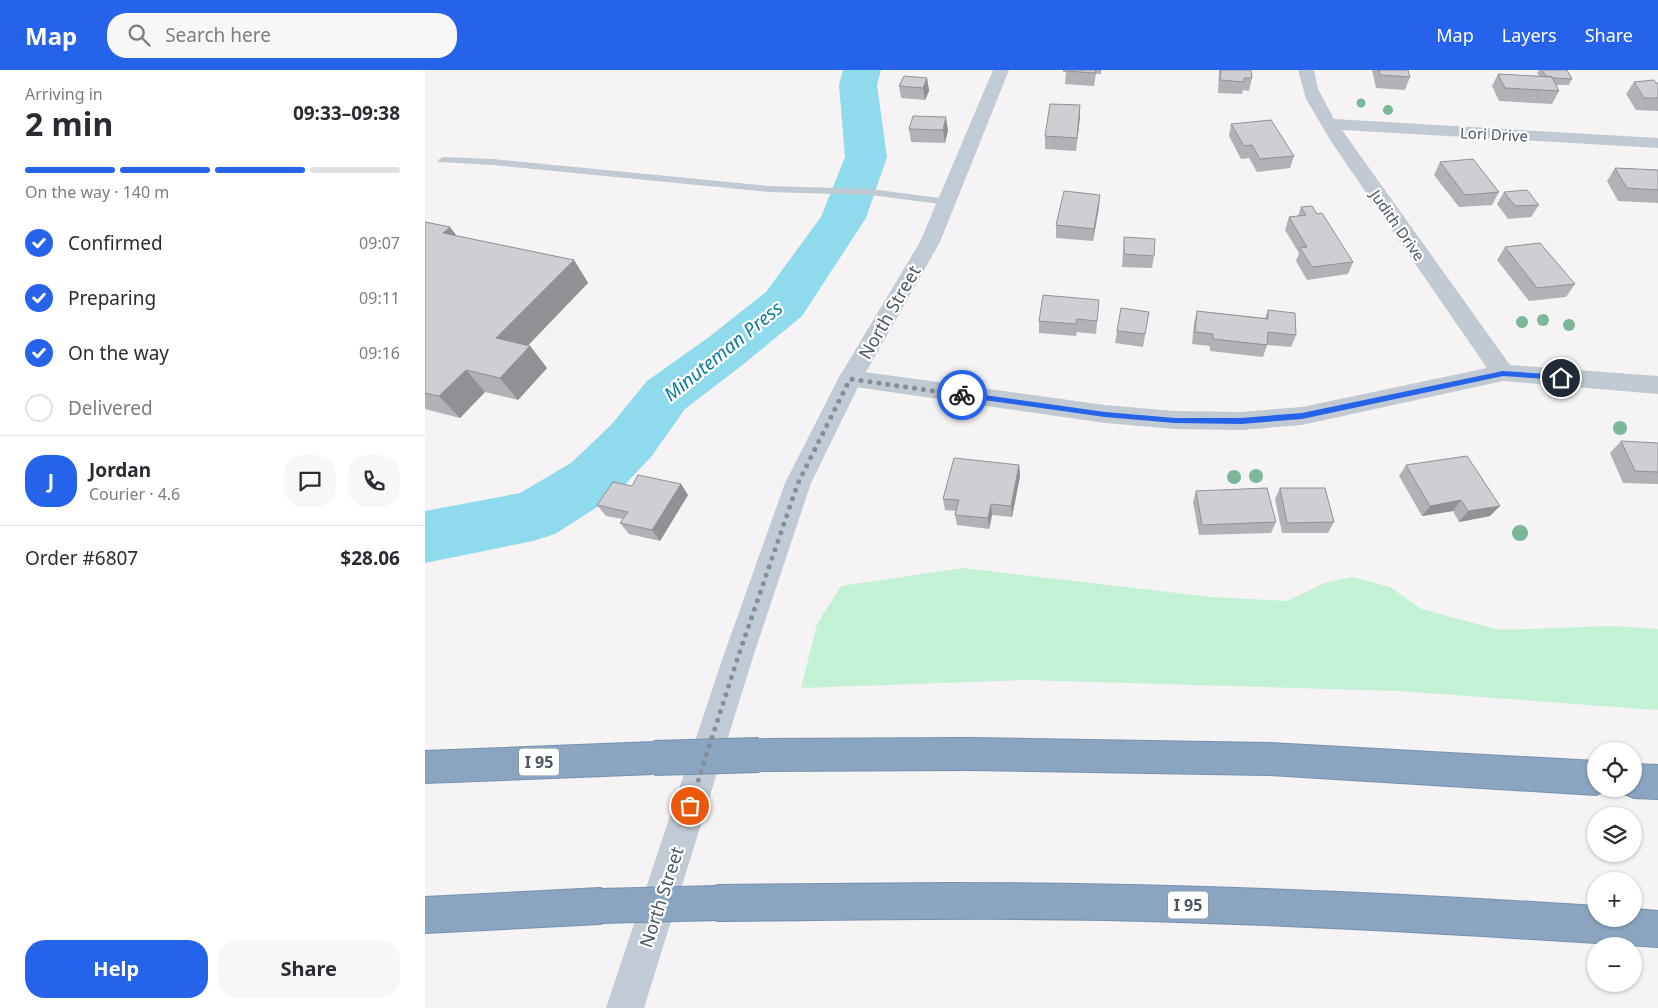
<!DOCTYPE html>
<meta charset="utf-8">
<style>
:root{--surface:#fff;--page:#f7f7f7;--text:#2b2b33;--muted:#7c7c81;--line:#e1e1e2;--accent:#2563eb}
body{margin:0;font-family:"Noto Sans",sans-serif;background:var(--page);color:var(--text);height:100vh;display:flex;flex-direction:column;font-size:19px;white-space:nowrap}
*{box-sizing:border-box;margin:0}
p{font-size:16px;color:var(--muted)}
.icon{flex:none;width:28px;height:28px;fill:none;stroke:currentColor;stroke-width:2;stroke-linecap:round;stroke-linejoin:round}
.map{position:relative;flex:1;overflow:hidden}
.panel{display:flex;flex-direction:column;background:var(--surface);width:425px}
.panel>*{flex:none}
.buttons{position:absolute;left:1162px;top:672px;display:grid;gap:10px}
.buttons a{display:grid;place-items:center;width:55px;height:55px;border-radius:50%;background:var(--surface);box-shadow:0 1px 4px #0004;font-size:25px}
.pin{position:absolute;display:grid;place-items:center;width:42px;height:42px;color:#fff;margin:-21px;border:2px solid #fff;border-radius:50%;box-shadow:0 1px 5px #0007}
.courier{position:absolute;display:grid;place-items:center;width:50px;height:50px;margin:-25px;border:4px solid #2563eb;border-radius:50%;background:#fff;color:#222;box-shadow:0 1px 6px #0007}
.head em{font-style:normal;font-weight:700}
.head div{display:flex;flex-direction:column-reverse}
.head{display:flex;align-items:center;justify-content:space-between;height:85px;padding:0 25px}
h1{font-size:32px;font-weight:700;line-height:38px}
.bar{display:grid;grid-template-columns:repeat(4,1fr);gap:8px 5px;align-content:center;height:60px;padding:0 25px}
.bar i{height:6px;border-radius:4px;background:var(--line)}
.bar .current{background:var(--accent)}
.bar p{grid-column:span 4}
.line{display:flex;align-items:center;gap:12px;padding:0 25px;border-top:1px solid var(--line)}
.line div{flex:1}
.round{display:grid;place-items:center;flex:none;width:52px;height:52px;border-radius:20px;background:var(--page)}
ol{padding:0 25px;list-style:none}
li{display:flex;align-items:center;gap:15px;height:55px}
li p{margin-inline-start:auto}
li .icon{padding:5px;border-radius:50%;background:var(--accent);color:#fff;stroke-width:4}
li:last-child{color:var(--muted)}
li i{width:28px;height:28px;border:2px solid var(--line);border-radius:50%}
.action{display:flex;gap:10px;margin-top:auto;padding:10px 25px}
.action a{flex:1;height:58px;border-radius:20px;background:var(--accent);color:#fff;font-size:20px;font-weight:700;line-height:58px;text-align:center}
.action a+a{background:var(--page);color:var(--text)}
header{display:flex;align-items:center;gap:30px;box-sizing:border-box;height:70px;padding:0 25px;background:var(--accent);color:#fff}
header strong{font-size:24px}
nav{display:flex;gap:28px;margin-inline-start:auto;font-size:18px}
.search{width:350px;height:45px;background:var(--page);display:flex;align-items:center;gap:12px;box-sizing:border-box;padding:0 18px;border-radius:20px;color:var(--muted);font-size:19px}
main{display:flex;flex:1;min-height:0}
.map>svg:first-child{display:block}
.green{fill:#c3f1d5}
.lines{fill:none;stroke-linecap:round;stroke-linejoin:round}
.river{fill:#90daee;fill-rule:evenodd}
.highway-casing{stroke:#7690ad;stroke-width:2}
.lane{fill:#c1cad2;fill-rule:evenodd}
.street{fill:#c1cad2;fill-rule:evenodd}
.secondary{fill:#c1cbd6;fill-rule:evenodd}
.highway{fill:#8ba5c1;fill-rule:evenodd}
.highway-bridge-casing{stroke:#7690ad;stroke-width:36;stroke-linecap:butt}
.highway-bridge{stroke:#8ba5c1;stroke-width:34}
.tree{fill:#7bb799}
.wall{fill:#b0b2b7}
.shaded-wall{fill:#909195}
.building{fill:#cdcfd5;stroke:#909195}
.route{fill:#2563eb}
.done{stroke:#868d94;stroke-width:5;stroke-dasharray:0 9}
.labels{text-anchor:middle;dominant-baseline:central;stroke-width:4.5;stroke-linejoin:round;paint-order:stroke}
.far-street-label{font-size:15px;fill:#4a5661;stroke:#fff}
.shield{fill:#fff;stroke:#808990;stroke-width:1}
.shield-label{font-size:16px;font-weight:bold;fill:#4a5661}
.street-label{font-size:18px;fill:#4a5661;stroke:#fff}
.water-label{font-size:19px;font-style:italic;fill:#0c7c9b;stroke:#fff}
</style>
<header>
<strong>Map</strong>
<div class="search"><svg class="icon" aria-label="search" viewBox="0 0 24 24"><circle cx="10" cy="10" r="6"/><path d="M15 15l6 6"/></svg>Search here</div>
<nav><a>Map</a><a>Layers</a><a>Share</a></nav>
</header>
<main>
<section class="panel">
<div class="head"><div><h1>2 min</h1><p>Arriving in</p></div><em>09:33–09:38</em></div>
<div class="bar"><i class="current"></i><i class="current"></i><i class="current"></i><i></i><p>On the way · 140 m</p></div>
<ol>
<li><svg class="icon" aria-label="check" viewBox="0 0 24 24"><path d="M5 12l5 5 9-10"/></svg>Confirmed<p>09:07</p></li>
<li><svg class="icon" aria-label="check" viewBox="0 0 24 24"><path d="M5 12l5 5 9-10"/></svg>Preparing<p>09:11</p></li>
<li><svg class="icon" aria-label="check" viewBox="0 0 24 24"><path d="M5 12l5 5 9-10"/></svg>On the way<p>09:16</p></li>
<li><i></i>Delivered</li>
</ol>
<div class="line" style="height:90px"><b class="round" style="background:var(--accent);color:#fff">J</b><div><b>Jordan</b><p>Courier · 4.6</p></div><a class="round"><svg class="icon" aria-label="chat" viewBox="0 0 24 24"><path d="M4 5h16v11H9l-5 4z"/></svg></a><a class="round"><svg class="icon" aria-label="phone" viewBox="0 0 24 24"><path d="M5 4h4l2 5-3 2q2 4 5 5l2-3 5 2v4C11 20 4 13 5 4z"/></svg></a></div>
<div class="line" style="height:65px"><div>Order #6807</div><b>$28.06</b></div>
<div class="action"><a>Help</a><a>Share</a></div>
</section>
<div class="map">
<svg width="1233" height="938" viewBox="0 0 1233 938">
<rect width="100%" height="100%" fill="#f5f3f3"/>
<path class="green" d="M538,498L786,527L862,531L902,512L927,507L965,517L996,539L1075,560L1186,556L1233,559V640L973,621L602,610L376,618L392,554L416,516Z"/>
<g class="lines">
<path class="river" d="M418,0H456L452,15L462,87L441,148L377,246L320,293L260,339L226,387L188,427L130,464L108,471L0,493V441L95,423L146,393L186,355L222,311L284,267L341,222L396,147L420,87L414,15Z"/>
<g class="highway-casing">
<path id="highway" d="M543,668L843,673L1171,691V719H1183L1171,725L843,705L543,700L334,701L322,696L318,685L322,674L334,669Z
M229,672L241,676L245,688L241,700L229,704L0,713V681Z
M1209,694L1233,695V729L1209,728L1197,723L1196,719H1209Z
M523,813C740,813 956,822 1171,836V849H1209V839L1233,841V877C1049,865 865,854 681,850C551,847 422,850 293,851L280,846L275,833L280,820L293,815Z
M175,818L188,823L193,836L188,849L175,854L0,863V827Z"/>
</g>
<path class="lane" d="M18,87L68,89L344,116L446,119L522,129L527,132L522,135L446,125L344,122L68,95L14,92L13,90Z"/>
<path class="street" d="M873,0H889L893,19L909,49L1233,68V78L917,60L1085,295L1233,306V324L1078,311L877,355L816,360L750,359L680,353L417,315L413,309L417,303L425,300L680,335L750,341L816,342L877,337L1062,298L907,73L881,29Z"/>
<path class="secondary" d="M568,0H584L515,172L437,309L386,413L328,587L219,938H181L298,587L360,413L413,309L495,172Z"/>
<use href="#highway" class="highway"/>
<g class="highway-bridge-casing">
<path id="highway-bridge" d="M229,688L334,685
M175,836L293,833"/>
</g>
<use href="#highway-bridge" class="highway-bridge"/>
</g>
<g class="tree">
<circle cx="936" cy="33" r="4.5"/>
<circle cx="963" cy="40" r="5"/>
<circle cx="1118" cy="250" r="6"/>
<circle cx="1097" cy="252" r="6"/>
<circle cx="1144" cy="255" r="6"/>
<circle cx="1195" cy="358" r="7"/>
<circle cx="831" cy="406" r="7"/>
<circle cx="809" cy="407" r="7"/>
<circle cx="1095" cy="463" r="8"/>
</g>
<path class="wall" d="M638,0H676V4H671L669,16L640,14L641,2H638Z
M794,0H826L827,8L824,21L818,20L817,24L793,23Z
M947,0H983L985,7L980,20L951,18Z
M1114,0H1142L1147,9L1144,15H1131L1134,21L1127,34L1074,31L1067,16L1073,4L1114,6L1112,3Z
M502,8L504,21L500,30L476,28L474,16Z
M1209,12L1233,13V41L1211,40L1201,24Z
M655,35L651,81L620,79V66Z
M806,54L869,86L865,98L832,102L824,88L816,89L804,66Z
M484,59L523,60L520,73L486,72Z
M1015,92L1074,122L1067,135L1034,137L1009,105Z
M1190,98L1233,100V133L1193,131L1182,111Z
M1079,122L1114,135L1106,147L1083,149L1072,134Z
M674,137L668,171L631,168V155Z
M876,137L892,144L928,192L923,204L882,210L871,191L874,183L860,160L864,147L873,146Z
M0,152L25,157L31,166L149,190L163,213L103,275L105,276L122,298L93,330L60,322L35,348L0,339Z
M699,167L729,186L727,198L697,197Z
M1080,177L1150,214L1141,227L1104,231L1072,190Z
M843,240L871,265L866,277L842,275L838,287L785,281V276L767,274L769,253L772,241L840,248Z
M724,242L718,277L690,273L692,261Z
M673,243L671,264L652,262L651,266L614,263V251Z
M1196,371L1233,373V414L1198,413L1185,383Z
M594,395L595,406L587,447L567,445L564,459L532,455L530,445L531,441L520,440L518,429Z
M981,395L1065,446L1034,452L1028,441L997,446L974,406Z
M256,414L263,425L235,471L204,464L195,453L198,449L181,446L172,435L207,416Z
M855,418L909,452L903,463H857L850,429Z
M771,421L851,452L846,463L774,465L768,432Z"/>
<path class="shaded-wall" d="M502,8L504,21L500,30L498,18Z
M655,35V48L651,81L652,68Z
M521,47L523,60L520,73L518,60Z
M675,125L674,137L668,171L669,159Z
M25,157L42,180L18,163Z
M149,190L163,213L89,290L71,268Z
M105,276L122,298L93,330L75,308Z
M41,300L60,322L35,348L14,326Z
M594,395L595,406L587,447L586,436Z
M256,414L263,425L235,471L227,460Z
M1036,430L1028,441L997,446L1005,436Z
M566,434L567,445L564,459L563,448Z
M1075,436L1065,446L1034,452L1043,441Z"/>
<path class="building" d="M641,0H671L670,3L641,1Z
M796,0H826L827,8H819V12L795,10Z
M954,0H983L985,7L955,5Z
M1117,0H1142L1147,9L1128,8L1127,7L1121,6Z
M1073,4L1127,7L1134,21L1080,18Z
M479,6L502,8L498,18L474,16Z
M1229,10L1231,13H1233V28H1219L1209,12Z
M625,34L655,35L652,68L620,66Z
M488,46L521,47L518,60L484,59Z
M846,50L869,86L835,89L827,75L819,76L806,54Z
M1048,89L1074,122L1040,125L1015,92Z
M1190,98L1233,100V120L1202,118Z
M1102,120L1114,135L1090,136L1079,122Z
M639,121L675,125L669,159L631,155Z
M887,136L892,144L897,143L928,192L887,197L875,178L882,177L864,147L881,145L876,137Z
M0,152L25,157L18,163L149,190L71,268L105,276L75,308L41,300L14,326L0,323Z
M699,167L730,169L729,186L699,184Z
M1115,173L1150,214L1112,218L1080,177Z
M618,225L674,230L672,251L652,249L651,254L614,251Z
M696,238L724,242L720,264L692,261Z
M843,240L870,243L871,265L843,262L842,275L788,269V264L770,262L772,241L843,249Z
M1196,371L1233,373V402L1210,401Z
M1042,386L1075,436L1043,441L1036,430L1005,436L981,395Z
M529,388L594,395L586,436L566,434L563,448L530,445L534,430L518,429Z
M213,405L256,414L227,460L195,453L203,442L172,435L188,412L207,416Z
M842,418L851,452L777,455L771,421Z
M855,418H900L909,452L862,453Z"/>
<path class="route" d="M1078,301L1136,305L1139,308L1136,310L1078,306L877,349L816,354L750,353L680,347L537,327L534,325L537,322L680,342L750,348H816L877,343Z"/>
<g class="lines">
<path class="done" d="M265,736L313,587L373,413L425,309L537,325"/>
</g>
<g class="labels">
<g class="far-street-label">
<text transform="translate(1069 64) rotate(3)">Lori Drive</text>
<text transform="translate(973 155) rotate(55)">Judith Drive</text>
</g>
<g class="shield">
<rect x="94" y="678.5" width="40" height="27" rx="4"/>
<rect x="743" y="821.5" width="40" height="27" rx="4"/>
</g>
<g class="shield-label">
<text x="114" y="692">I 95</text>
<text x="763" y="835">I 95</text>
</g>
<g class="street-label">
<text transform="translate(464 242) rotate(-60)">North Street</text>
<text transform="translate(236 827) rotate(-72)">North Street</text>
</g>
<g class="water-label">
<text transform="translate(298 281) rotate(-39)">Minuteman Press</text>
</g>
</g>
</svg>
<div class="buttons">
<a><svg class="icon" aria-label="locate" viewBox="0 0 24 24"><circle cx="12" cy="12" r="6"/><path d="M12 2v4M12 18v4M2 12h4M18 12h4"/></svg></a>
<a><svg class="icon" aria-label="layers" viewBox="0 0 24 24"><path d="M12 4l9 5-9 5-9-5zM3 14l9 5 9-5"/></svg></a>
<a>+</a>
<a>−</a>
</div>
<div class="pin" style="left:265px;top:736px;background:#ea580c"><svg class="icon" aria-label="bag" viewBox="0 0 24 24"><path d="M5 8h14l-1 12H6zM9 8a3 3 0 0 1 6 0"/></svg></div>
<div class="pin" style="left:1136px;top:308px;background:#1f2937"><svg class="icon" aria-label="home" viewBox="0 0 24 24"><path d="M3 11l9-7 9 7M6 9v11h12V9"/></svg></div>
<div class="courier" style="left:537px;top:325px"><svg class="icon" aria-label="bike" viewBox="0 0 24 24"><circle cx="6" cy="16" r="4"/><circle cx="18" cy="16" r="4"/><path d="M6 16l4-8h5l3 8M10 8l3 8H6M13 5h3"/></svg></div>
</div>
</main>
